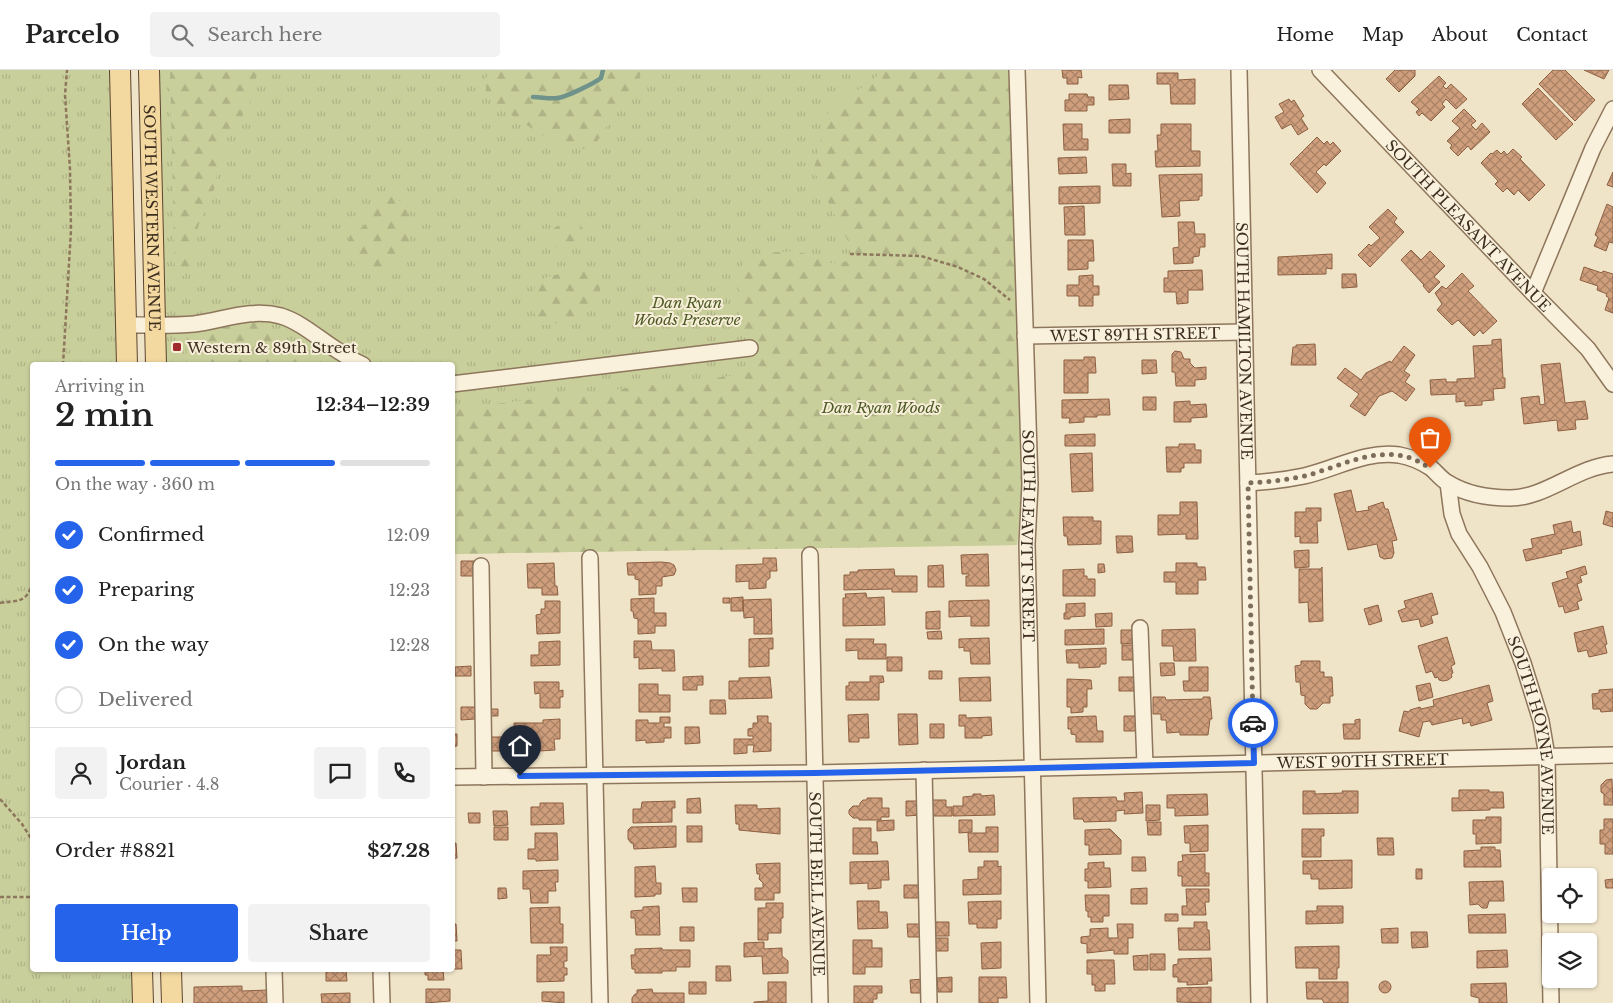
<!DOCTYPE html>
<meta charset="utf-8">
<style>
:root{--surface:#fff;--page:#f2f2f2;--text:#222;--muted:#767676;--line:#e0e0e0;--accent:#2563eb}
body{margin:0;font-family:"Libre Baskerville",serif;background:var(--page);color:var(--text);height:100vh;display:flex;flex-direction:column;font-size:19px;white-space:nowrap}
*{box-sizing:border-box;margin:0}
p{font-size:16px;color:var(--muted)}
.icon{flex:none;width:28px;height:28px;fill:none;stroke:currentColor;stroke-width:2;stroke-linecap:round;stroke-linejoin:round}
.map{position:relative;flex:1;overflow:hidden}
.details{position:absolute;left:30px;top:292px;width:425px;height:610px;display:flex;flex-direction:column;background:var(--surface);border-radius:5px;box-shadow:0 1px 4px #0004}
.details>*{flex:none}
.tools{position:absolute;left:1542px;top:798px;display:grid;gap:10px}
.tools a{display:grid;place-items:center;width:55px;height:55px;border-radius:5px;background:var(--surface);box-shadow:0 1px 4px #0004;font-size:25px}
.pin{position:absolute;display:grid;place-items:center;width:42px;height:42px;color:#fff;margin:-51px -21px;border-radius:50% 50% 50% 0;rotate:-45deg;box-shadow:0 0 5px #0007}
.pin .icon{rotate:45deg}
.courier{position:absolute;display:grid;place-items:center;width:50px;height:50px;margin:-25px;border:4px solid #2563eb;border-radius:50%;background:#fff;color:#222;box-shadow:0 1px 6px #0007}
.overview em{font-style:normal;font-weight:600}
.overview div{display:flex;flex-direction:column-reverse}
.overview{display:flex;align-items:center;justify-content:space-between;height:85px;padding:0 25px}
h1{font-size:32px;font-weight:600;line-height:38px}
.bar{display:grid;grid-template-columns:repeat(4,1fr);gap:8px 5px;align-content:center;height:60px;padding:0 25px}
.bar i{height:6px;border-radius:4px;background:var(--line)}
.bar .on{background:var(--accent)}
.bar p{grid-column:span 4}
.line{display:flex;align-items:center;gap:12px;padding:0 25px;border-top:1px solid var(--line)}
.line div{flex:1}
.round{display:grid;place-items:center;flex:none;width:52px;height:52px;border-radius:5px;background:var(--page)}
ol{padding:0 25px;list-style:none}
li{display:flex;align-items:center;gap:15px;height:55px}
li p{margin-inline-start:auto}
li .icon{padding:5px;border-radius:50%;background:var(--accent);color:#fff;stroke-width:4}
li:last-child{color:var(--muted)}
li i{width:28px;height:28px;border:2px solid var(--line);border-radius:50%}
.action{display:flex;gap:10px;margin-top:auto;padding:10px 25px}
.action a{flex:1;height:58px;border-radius:5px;background:var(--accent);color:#fff;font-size:20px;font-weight:600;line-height:58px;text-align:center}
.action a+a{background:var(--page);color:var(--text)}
header{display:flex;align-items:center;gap:30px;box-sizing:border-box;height:70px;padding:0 25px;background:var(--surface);border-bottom:1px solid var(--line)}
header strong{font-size:24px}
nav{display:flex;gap:28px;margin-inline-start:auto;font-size:18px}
.search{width:350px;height:45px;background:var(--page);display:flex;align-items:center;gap:12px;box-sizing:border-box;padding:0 18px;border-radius:5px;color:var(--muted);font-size:19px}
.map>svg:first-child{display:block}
.grass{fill:url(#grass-tufts)}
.forest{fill:url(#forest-firs)}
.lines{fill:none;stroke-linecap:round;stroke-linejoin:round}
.stream{stroke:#6f938a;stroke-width:4.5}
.building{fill:url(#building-cross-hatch);stroke:#8d5f41}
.minor-casing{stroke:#8d765c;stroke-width:18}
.major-casing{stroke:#5b4430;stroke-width:22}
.path{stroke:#8d765c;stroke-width:2.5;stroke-dasharray:4 2.5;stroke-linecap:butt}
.minor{stroke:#faf1dc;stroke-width:15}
.major{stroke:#f3d9a0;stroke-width:20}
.done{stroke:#7c6e5b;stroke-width:5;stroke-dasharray:0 9}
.route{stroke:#2563eb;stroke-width:6}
.poi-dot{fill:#9e2a2b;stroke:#f7eed8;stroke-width:2}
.labels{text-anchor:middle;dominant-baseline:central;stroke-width:4;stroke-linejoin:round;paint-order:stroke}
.street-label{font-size:15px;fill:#3d2e20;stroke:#f7eed8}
.park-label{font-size:15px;font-style:italic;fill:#4d5a26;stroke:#f7eed8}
.poi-label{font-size:15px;fill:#3d2e20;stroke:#f7eed8;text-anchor:start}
</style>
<header>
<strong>Parcelo</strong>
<div class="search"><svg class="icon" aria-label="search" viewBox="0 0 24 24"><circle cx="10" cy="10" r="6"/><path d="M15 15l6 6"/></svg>Search here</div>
<nav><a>Home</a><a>Map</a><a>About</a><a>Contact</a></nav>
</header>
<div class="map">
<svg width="1613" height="933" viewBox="0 0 1613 933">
<defs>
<pattern id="grass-tufts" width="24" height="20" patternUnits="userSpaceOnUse" patternTransform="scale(1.25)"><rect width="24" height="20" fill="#c9cf9b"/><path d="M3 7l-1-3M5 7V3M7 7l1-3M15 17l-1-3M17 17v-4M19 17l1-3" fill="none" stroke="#aeb285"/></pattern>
<pattern id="forest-firs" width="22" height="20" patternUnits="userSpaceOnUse" patternTransform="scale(1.25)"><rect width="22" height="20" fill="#c9cf9b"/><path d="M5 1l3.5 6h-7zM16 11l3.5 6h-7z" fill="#aeb285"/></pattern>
<pattern id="building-cross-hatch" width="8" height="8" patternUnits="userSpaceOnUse" patternTransform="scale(1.25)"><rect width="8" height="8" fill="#cf9f7d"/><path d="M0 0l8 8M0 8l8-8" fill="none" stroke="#a98266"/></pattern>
</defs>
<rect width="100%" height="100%" fill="#f0e4c8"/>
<path class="grass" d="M0,0H111L118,295H32V900H133V933H0Z
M159,0H1011L1017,475L453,484L452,295H166Z"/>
<path class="forest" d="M170,0H258L249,39L238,50L222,70L215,117L199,154L193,180L192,195L183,206L177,209L175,206Z
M490,0H642L639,7L624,28L597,72L583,79L558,75L508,43L486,26V8Z
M884,0H1011L1023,416L1017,475L453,484L452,339L739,305L751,286L749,266L741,258L737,203C740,199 743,193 747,190C757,183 785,180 797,182C816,184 826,200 849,190L852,179L821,118L814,99L826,46L840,28L864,17Z
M393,127L405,134L408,142L410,181L391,200L357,199L347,177L350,165L364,156L378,128Z
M566,151L575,152L583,158L575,174L558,179L552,172L554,158Z
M593,197L601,212L598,236L570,251L544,255L533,241L534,219L547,207L579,199Z
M254,250L270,252L274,270L294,280L314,295H186L187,262C210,260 231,253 254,250Z"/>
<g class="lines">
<path class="stream" d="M533,27C541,27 550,29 557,28C564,28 595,13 601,8L603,0"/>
</g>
<path class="building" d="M1062,0H1081L1082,8L1078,7V14H1067V8H1063Z
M1395,0H1415V6L1399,22L1386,9Z
M1553,0H1565L1595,30L1575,51L1539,14Z
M1584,0H1609L1604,9Z
M1157,3H1178V10L1195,9V34H1171L1170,14H1157Z
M1439,6L1446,13L1443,16L1446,19L1451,14L1467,29L1456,39L1446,29L1442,34L1445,37L1431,51L1422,43L1419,46L1416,42L1419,39L1411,32Z
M1109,15H1128L1129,29L1109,30Z
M1538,18L1573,54L1556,70L1522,34Z
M1069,24H1087L1088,27H1094V35H1087V41H1065V30H1069Z
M1289,29L1291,32L1294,30L1304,46L1301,48L1308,59L1298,65L1291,54L1282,59L1275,47L1284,42L1279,34Z
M1464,39L1476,51L1471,55L1476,60L1482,53L1490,62L1471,80L1468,76L1458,86L1450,78L1452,75L1447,71L1460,58L1452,51Z
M1130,49V63H1109V50Z
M1063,54H1082V69H1088V80H1064Z
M1161,54H1191V81H1200V96L1156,97L1155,81H1158L1157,65H1161Z
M1317,67L1324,74L1327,71L1330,75L1333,72L1341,81L1326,96L1324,94L1316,102L1326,113L1317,123L1290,94Z
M1513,79L1522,87L1520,89L1545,115L1529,131L1518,120L1514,125L1507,118L1503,122L1495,114L1498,111L1481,93L1491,83L1492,84L1497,80L1501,84L1504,81L1507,85Z
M1086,87L1087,103L1059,104L1058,88Z
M1112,94H1126V104L1131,103V116H1113Z
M1613,102V117L1607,115Z
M1202,104V126H1199V130L1179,131L1180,146L1162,147L1159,105Z
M1100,116V133L1059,134V117Z
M1607,134L1613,137V173L1609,172L1606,181L1594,176L1598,167L1595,165Z
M1084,136L1085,165H1065L1064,137Z
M1388,139L1397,148L1394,152L1404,162L1370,197L1358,185L1369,174L1371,176L1380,168L1369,157Z
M1178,152H1194L1195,164H1205V177H1200L1199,186L1193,187V193L1174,194L1173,178L1179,177Z
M1068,170H1093L1094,191H1088V199L1068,200Z
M1411,180L1421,190L1430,181L1445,196L1434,207L1440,212L1429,223L1423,216L1424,215L1401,190Z
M1332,184V199L1326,198V204L1278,205V187Z
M1584,197L1602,203L1603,201L1613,204V243L1605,240L1609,228L1606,226L1607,224L1597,220L1598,216L1580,210Z
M1202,200L1203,220H1188V233L1177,234L1176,222H1164V208H1168V201Z
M1462,203L1474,216L1468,221L1497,251L1483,264L1480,260L1474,266L1458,250L1452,255L1437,240L1442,234L1435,223L1442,216L1446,219Z
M1342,204H1356L1357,217L1342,218Z
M1093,205V216H1099V225H1093V236H1079V226H1067V215H1079V206Z
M1501,269L1503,308H1505V318L1493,319L1494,330L1482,331V335L1465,336V331L1456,332V324L1431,325L1430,310L1446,309V312H1457V309L1475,308L1473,276L1492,275V270Z
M1315,274L1316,295H1291L1293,277H1296V275Z
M1404,276L1415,285L1404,301L1410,305L1405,312L1415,319L1406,331L1392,321L1379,326L1365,346L1350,336L1359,324L1337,308L1345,298L1361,310L1366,303L1390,291L1391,293Z
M1175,281L1181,282L1184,289H1190V293L1195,298L1206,297V309L1195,310V316H1176L1175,302H1172V284Z
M1084,287H1095L1096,303H1088V323H1064V290H1084Z
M1142,290H1156L1157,303L1142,304Z
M1560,293L1565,333L1585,331L1588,349L1575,350L1576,359L1558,361L1557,350L1524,354L1521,328L1539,326L1540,335L1545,334L1541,295Z
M1143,327H1156V340H1143Z
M1109,329L1110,345H1097V347H1084V352L1069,353L1070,348H1062V330Z
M1190,331V335L1206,334L1207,347L1191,348V352H1174V332Z
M1095,364V376H1065V365Z
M1179,374H1195V380H1201V393H1184V398H1181V402H1167L1166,377H1179Z
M1092,383L1093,421L1072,422L1070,384Z
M1351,420L1356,442L1369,440L1368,437L1383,432L1385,439H1388L1397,470L1392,471L1394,483L1392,488L1384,489L1380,487L1377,474L1348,480L1334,424Z
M1180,432H1197L1198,469H1186V464L1158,465V445H1180Z
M1306,438H1321V451H1317L1318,473H1300V466L1295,467V442H1306Z
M1606,441L1613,443V457L1603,454Z
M1063,447H1093V451H1101V474L1068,475L1067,466H1064Z
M1571,451L1573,463L1580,461L1582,475L1561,480L1562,483L1526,491L1523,480L1533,478L1531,469L1555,464L1553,455Z
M1116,466H1132L1133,482L1117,483Z
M1309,480V497L1295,498L1294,481Z
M988,484L989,516H966V506H969V504H962L961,485Z
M763,488H776L777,501H770V508L766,511V518L749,519V511L736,512V495L763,494Z
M461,491H474L475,506H461Z
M661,492L670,493L674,495L676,500L674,505L662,507V516H656V524L639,525V510L635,509V505H628L627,493Z
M554,493L555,516H557L558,525H542V518H528L527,494Z
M1176,493H1197V497H1205L1206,510H1198V524H1176V512H1164V502H1176Z
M1098,494H1104L1105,502L1098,503Z
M943,495L944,517H928V496Z
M1585,496L1587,504L1580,506L1582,512L1577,514L1582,530L1577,532L1579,539L1565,543L1563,536L1559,537L1552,513L1568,508L1566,502Z
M1322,497L1323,551L1309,552L1308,532L1299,533V499H1321Z
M894,499L895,506H917V522H892V519L844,520V505H850V502H858V500Z
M1084,499V506H1087V509H1095V526H1063V500Z
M866,523L867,528L884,527L885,555L843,556V528H846L845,524Z
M1432,523L1438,544L1431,546L1433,553L1421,557L1419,549L1402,552L1398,541L1406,538L1404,531Z
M743,527V541H731V528Z
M654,528V543H666V556H655V563L638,564V549L634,548L633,541H631V529Z
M723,528H730V533H723Z
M771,529L772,564H754V547L744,548L743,530Z
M989,530V556H971V546L949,547V531Z
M545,531H560V563L537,564L536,545L541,544V539H545Z
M1085,533V546L1070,547V549H1064V543H1066V534Z
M1378,535L1382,551L1369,555L1364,539Z
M940,541V559H926V542Z
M1112,543V556L1096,557L1095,544Z
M1603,556L1607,574L1605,575L1607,583L1589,587L1587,580L1578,582L1574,563Z
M1104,559V574L1065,575V560Z
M1195,559L1196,591H1174L1173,576H1162V560Z
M1121,560H1134V573L1121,574Z
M941,561L942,569H928L927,562Z
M1447,567L1455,594L1451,596L1453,603L1451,604L1452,607L1448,610L1443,611L1439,610L1438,607L1435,608L1432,601L1426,603L1418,576Z
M773,568V579H769V596L749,597V569Z
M989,568L990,594H971L970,581H964V577L959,578V569Z
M846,569H874L873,574H886V589H858V580L846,581Z
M560,571V595L531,596V585H539V572Z
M634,571H651L652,580H674L675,601H662V598L639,599V587L634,588Z
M1122,575H1136L1137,590H1122Z
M1106,578V594H1100V597L1079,598V593H1067L1066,580Z
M887,587H902V601H887Z
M1301,591H1320V602H1324V607H1332L1333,626H1330V633H1323L1317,639H1310L1305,634V626L1301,625L1300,612H1296L1295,596L1301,595Z
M1160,593H1174L1175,605L1161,606Z
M471,596V606H455V597Z
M1189,597H1208V621H1184L1183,611H1189Z
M929,601H942V609H929Z
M703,606V615H697V620H683V607Z
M870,606H883L884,612L879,613V630H846V616H849V612H870Z
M770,607L772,628L729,629V611H739V608Z
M990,607L991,631H960L959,608Z
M1119,607H1134V621H1119Z
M1067,609L1091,610L1092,619H1087V637H1083V642L1071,643V637H1067Z
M534,612H559V621L563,620V627H560V638H540V623L535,624Z
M1430,613L1433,627L1419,631L1416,616Z
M639,614H658V625H670V642H639Z
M1489,615L1493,631L1487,633L1492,650L1471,656L1470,652L1463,654L1462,648L1432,655L1430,651L1423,652L1419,667L1399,661L1404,641L1409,642L1410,640L1420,637L1421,639L1434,636L1433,630Z
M1613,619V641L1601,642L1600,639H1593L1592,624L1599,623V620Z
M1153,627H1165L1166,630L1203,629V627H1210L1212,649H1210L1208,665H1180V662L1167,663L1166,650H1161V644H1153Z
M710,630H725L726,644H710Z
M461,637H475V649L461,650Z
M491,639H498V646H491Z
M868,644L869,668H859V672H849L848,645Z
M898,644H917L918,674L899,675Z
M959,645H966V648L991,647L992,665L982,666V668H965V656H959Z
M757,646H768V653H771V681L753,682L754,675H747V683L734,684V669H753V666H748V659L753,658V653H758Z
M1096,646L1097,661H1103V672H1076V665L1071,664V659H1068V647Z
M1124,646H1137L1138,661H1124Z
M660,647H670V653H664V657H671V668H664V672L646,673V670L636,671V650H648V653H660Z
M560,649V669H554L555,680L539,681V673H528V681H514V653H543V650Z
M1360,649V669H1344L1343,654H1355V650Z
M930,654H944V668H930Z
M452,655L454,664H457V676L452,677Z
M685,657H699L700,673L685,674Z
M491,667H505L506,681H492Z
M1612,709L1613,735H1604V724L1601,722V715L1606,710Z
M1459,720H1489V722H1503L1504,738H1490V740L1452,741V728H1459Z
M1303,721H1315V724L1343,723L1342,721H1358V743L1303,744Z
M1142,722L1143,743L1124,744L1125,740L1116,741V751L1084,752L1083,749H1074L1073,728L1116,727L1117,731H1125L1124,723Z
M973,724H981V726L994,725L995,745L953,746V736H963V727L973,726Z
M1207,724L1208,745L1175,746V738H1167V725Z
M700,728L701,743H687V729Z
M867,728H882V738H889V747H881V750H859V748H853L849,744V740L853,736H860V733L863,730H867Z
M931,730H946V737H952V746H931Z
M675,731V738H672V752L633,753V739H641L642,732Z
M906,731H920L921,745L906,746Z
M540,733H563L564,754L531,755V737H540Z
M735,735H757V739L780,738V764L739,760V754H736Z
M1146,735H1160V750L1146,751Z
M493,741H507L508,755L494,756Z
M468,743H480V753H469Z
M1486,747H1501V773L1476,774V764H1473V750H1486Z
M1604,749H1613V784H1605V774H1600V760H1604Z
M894,750V760L877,761V751Z
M959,750H972V762L959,763Z
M1147,752H1161V765H1148Z
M1208,755V781L1190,782V773H1185L1184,756Z
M676,756V777L634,779L633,773H631L628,769V760L631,757Z
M687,756H702V772H687Z
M494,757H508V770H494Z
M986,757H998V782H969L968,763H986Z
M853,758H871V772H877L878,784H853Z
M1110,759L1121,770V784L1089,785V775H1085V760Z
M1302,759H1324V766H1321V787H1302Z
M535,763H557L558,790L536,791V789H528V779H535Z
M1377,768H1393L1394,785H1378Z
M452,773H456L457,788L452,789Z
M1481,777H1495V780H1500L1501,797H1464V781L1481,780Z
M1205,784V803H1209V816H1182V806H1178V792L1183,791L1182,785Z
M1132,787H1145L1146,801H1132Z
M1352,790V818L1319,819V809H1311V804H1303V791Z
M888,791L889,810H881V818L868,819V813L850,814V792Z
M984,791H998V797L1001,796V824L963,825V810L978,809V797H984Z
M1104,792V798H1110L1111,817L1088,818V811H1085V799H1088V793Z
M780,793V823H774V830H755V818H763V813L759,809L760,804H757L756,794Z
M655,796L656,813H661V824H655V826L635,827V797Z
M1416,799H1422V809H1416Z
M558,800V812H555L556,821H548V833H531L530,819H523V801Z
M1613,809V818H1606L1605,810Z
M1503,811L1504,831H1489L1487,838H1482L1478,834L1470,835L1469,812Z
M904,815H919V828H904Z
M498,818H506L507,828L498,829Z
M682,818H697V832H683Z
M1147,818V834H1131V819Z
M1186,819H1209V832H1205L1206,845H1182V836H1187Z
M1085,825H1109V846H1103V852H1091V847H1088V841H1086Z
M857,831H879V842H887L888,858L858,859Z
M1001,831V849H997V858H977V854H969L968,832Z
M766,833H783V848H781V863H768V870H758V838H766Z
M659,836L660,865H636L635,848H631V841L643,840V837Z
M1317,836H1343V853L1306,854V841H1317Z
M560,837V854H563V873H531L530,838Z
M1165,844H1178V851H1165Z
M1505,844L1506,863H1469L1468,845Z
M933,852H949V866H934Z
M1194,852H1207V860H1209L1210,880H1179L1178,858H1194Z
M452,854H456L457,871H452Z
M907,854H923V867H908Z
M1117,854H1133V868H1128V884H1114V880L1087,883V874L1081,873V867L1090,866V859L1108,858V868H1118Z
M680,857H694V871H680Z
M1398,858V873H1382L1381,859Z
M1411,862H1427L1428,877L1412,878Z
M935,868H948V881H935Z
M853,870H872V878H882V897H865V904H853Z
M764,872V879L782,878V886L788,891V903L763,904L762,886L744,887V873Z
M1001,872V898L982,899L981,873Z
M1339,876V898H1337V909H1319V898H1296L1295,877Z
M550,877H567V891H564V898H567V905H564V911L537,912V885H551Z
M662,878V880H690V897H676V901H662V903H635V899H632L631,885H635V879Z
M452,880H461L462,899H452Z
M1507,880L1508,897L1477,898V881Z
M1150,884H1165V900H1150Z
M1148,885V900H1134L1133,886Z
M1211,888L1212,911H1207L1208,914L1187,915V912H1178V907H1173V895L1178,894V889Z
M1087,890H1114L1115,914H1105V921H1095V915H1092V904H1087Z
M716,896H730L731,911H716Z
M326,900H346L347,911H326Z
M425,900H443L444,910H428V905H425Z
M952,907V922H938L937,908Z
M979,907H1006L1007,928H998V933H979Z
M924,909V923H911L910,910Z
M1379 917a6 6 0 1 1 12 0a6 6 0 1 1-12 0Z
M689,912H706V924H689Z
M768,912H786V933H754V932L768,931Z
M1306,912H1348V933H1324L1322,929H1307Z
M1506,913L1507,933H1479V928L1471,926V914Z
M242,916V921L268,920L269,933H194V917Z
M854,916H882V923H877V929H873V933H854Z
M1211,917V933L1177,932V918Z
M426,919H450V931L426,933Z
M652,919L653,923H684V933H632V928L635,924H637V920Z
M542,922H564V933L542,931Z
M350,923V933H322L321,924Z"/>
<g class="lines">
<g class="minor-casing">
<g id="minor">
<path id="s1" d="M1017,0L1030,414L1027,474L1038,933"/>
<path id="s2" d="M1239,0L1259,933"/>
<path id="s3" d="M1320,0L1533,223L1588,279L1613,314"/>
<path d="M1533,223L1593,78L1613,39"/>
<path d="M125,255C148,255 172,256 194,254C224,250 251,238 281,246C303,253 320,270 340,282C347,287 355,291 363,295"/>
<path id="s4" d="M1025,266L1244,262"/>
<path d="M452,314L750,278"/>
<path d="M1248,413C1267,412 1285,410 1304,406C1335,399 1367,380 1399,385C1410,387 1422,392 1431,398C1437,403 1441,409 1448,413C1466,424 1488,428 1510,428C1546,428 1576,397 1613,394"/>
<path id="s5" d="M1448,413L1452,444L1459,464L1480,497L1503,542L1523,593L1541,651L1547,686L1551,933"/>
<path id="s6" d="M810,485L820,933"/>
<path d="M590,488L600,933"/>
<path d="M481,496L484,707"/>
<path d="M1140,558L1145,695"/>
<path d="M924,700L929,933"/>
<path id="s7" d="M452,707L815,703L1613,685"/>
<path d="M274,900L275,933"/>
<path d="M381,900L382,933"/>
</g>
</g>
<g class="major-casing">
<g id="major">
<path d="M120,0L127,295"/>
<path id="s8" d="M149,0L156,295"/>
<path d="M142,900L143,933"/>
<path d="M171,900L172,933"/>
</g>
</g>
<path class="path" d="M850,184L921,186L958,197L984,209L1010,230
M63,295L71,160L70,99L65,25L67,0
M0,533C17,530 26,534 32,514
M0,729L22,754L32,770
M0,827H32"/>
<use href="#minor" class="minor"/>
<use href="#major" class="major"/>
</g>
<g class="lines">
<path class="done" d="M1253,653L1248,413C1267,412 1286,410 1305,406C1339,397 1377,375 1413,389C1419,391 1424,395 1430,398"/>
<path class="route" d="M520,706L815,703L1254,693L1253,653"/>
</g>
<rect class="poi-dot" x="172" y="272" width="10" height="10" rx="2.5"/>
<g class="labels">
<g class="street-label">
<text stroke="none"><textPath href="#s8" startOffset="148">SOUTH WESTERN AVENUE</textPath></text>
<text stroke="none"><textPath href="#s3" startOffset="215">SOUTH PLEASANT AVENUE</textPath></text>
<text stroke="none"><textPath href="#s4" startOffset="110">WEST 89TH STREET</textPath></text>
<text stroke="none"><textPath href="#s2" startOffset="271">SOUTH HAMILTON AVENUE</textPath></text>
<text stroke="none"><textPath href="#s1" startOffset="466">SOUTH LEAVITT STREET</textPath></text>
<text stroke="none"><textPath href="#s5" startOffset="270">SOUTH HOYNE AVENUE</textPath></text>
<text stroke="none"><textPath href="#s7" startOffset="911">WEST 90TH STREET</textPath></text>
<text stroke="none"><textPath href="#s6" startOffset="329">SOUTH BELL AVENUE</textPath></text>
</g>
<g class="park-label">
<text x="687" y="232">Dan Ryan<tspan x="687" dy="17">Woods Preserve</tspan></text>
<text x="881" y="337">Dan Ryan Woods</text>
</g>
<g class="poi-label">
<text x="187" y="277">Western &amp; 89th Street</text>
</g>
</g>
</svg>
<div class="tools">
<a><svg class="icon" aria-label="locate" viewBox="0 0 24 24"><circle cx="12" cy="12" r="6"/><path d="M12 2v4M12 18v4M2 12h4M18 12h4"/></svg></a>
<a><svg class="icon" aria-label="layers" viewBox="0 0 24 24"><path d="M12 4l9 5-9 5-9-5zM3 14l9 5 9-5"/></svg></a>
</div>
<div class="pin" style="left:1430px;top:398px;background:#ea580c"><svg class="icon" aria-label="bag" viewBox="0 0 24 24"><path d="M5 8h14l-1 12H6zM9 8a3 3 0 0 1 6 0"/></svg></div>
<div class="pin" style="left:520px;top:706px;background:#1f2937"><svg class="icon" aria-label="home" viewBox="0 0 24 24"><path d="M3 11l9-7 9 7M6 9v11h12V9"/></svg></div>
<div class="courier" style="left:1253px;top:653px"><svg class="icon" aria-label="car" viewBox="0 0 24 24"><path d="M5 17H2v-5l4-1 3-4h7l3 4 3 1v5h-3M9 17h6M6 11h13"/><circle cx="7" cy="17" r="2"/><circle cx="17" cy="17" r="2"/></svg></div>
<section class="details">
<div class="overview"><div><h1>2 min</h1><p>Arriving in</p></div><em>12:34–12:39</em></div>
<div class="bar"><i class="on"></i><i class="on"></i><i class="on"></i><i></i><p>On the way · 360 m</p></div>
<ol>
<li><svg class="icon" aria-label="check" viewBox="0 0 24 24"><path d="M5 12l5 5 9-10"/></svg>Confirmed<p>12:09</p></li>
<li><svg class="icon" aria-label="check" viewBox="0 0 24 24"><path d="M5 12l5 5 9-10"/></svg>Preparing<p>12:23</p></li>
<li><svg class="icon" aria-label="check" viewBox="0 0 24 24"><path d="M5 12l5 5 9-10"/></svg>On the way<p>12:28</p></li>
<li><i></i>Delivered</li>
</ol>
<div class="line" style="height:90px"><a class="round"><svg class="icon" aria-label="person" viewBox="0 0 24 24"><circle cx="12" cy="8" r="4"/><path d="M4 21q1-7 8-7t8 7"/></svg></a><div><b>Jordan</b><p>Courier · 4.8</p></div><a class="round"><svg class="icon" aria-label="chat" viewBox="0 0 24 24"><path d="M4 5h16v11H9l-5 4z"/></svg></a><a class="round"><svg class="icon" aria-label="phone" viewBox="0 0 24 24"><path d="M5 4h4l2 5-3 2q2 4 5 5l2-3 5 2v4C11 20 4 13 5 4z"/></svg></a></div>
<div class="line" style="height:65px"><div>Order #8821</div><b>$27.28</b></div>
<div class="action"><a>Help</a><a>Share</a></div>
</section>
</div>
